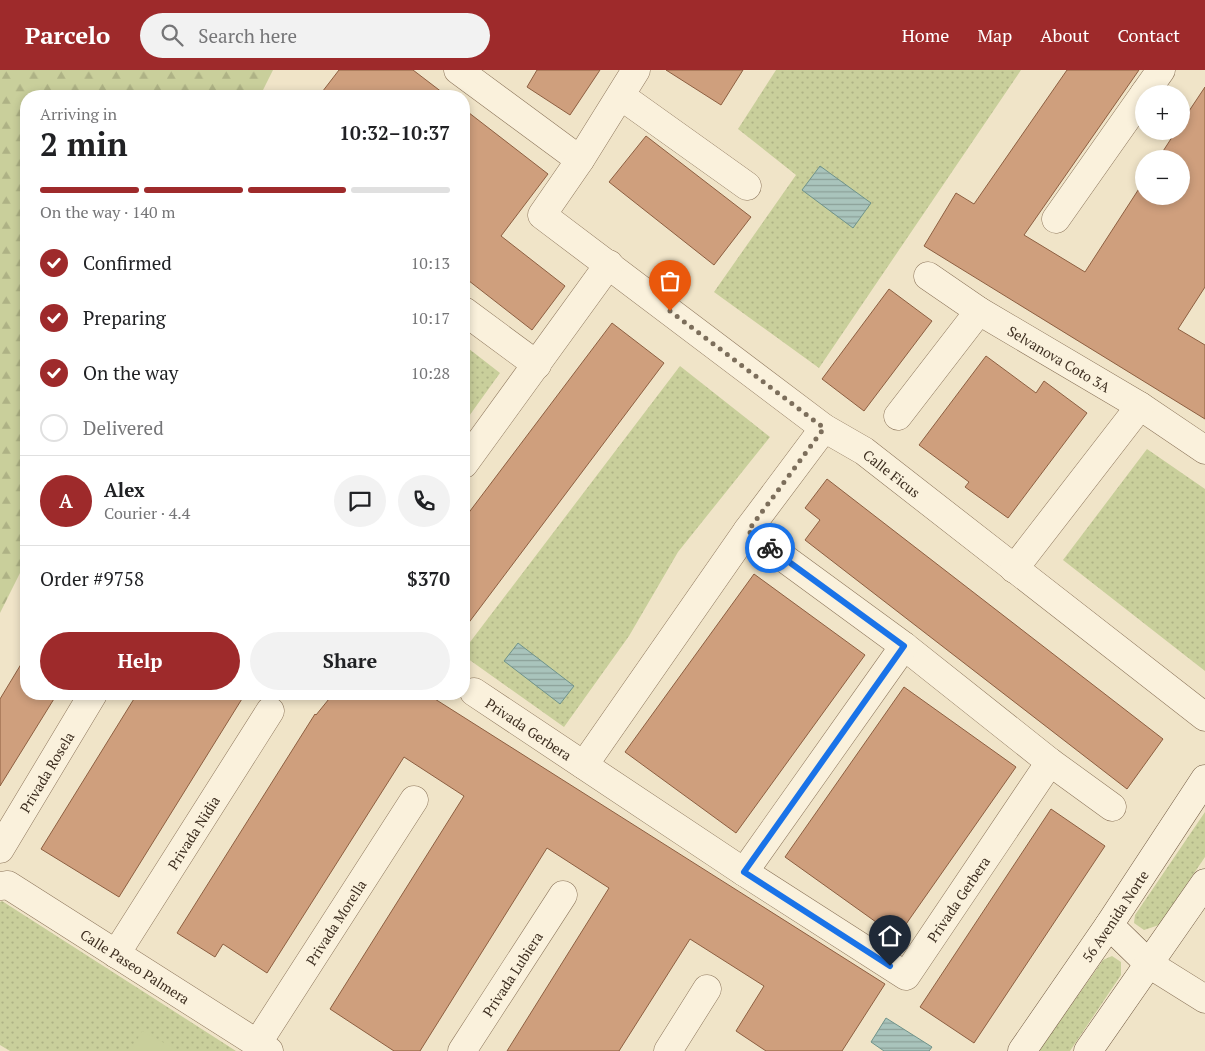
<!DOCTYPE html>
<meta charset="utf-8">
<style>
:root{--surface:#fff;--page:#f2f2f2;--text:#202124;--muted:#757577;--line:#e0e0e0;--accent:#9e2a2b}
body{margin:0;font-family:"PT Serif",serif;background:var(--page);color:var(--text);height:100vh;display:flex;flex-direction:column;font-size:19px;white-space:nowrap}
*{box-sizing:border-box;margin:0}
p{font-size:16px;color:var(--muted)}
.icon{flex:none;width:28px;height:28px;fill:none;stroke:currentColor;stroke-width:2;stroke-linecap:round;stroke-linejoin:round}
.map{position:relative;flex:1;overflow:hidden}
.side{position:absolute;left:20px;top:20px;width:450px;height:610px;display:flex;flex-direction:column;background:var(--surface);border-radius:20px;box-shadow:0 2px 8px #0003}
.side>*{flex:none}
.buttons{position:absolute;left:1135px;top:15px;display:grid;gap:10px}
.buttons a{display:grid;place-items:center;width:55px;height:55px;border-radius:50%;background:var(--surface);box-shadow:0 2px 8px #0003;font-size:25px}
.pin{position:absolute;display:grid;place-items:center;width:42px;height:42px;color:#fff;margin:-51px -21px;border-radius:50% 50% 50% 0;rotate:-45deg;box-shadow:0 0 5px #0007}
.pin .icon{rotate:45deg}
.courier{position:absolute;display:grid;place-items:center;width:50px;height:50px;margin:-25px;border:4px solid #1a73e8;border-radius:50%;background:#fff;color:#222;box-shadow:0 1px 6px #0007}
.headline em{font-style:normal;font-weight:600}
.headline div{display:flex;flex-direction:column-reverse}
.headline{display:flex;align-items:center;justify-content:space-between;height:85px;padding:0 20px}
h1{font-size:32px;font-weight:600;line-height:38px}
.bar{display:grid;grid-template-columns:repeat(4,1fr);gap:8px 5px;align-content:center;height:60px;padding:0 20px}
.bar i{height:6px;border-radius:4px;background:var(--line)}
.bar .on{background:var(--accent)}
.bar p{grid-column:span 4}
.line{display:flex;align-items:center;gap:12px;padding:0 20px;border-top:1px solid var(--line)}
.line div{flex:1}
.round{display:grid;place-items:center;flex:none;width:52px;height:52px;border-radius:26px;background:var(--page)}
ol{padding:0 20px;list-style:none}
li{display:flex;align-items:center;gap:15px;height:55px}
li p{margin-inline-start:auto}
li .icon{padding:5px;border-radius:50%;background:var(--accent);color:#fff;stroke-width:4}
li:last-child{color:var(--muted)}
li i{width:28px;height:28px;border:2px solid var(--line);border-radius:50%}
.primary-button{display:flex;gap:10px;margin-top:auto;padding:10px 20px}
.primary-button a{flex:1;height:58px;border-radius:30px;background:var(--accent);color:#fff;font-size:20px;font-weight:600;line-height:58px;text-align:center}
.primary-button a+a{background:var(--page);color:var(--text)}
header{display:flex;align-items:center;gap:30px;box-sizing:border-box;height:70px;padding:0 25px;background:var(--accent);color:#fff}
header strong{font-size:24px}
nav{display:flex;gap:28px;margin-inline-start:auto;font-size:18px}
.search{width:350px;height:45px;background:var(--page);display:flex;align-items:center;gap:12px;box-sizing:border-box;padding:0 18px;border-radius:28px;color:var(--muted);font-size:19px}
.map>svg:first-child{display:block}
.grass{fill:url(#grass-dots)}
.forest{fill:url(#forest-firs)}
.garden{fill:#c9cf9b}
.water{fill:url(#water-rules);stroke:#6f938a}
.building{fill:#cf9f7d;stroke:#8d5f41}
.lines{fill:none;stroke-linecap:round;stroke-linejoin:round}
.street-casing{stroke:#8d765c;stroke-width:29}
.secondary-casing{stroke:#6f573f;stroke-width:29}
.street{stroke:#faf1dc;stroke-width:28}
.secondary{stroke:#faf1dc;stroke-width:28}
.done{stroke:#7c6e5b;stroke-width:5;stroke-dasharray:0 9}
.route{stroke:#1a73e8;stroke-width:6}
.labels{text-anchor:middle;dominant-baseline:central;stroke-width:5;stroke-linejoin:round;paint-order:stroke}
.street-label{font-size:14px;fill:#3d2e20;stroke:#f7eed8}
</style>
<header>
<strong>Parcelo</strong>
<div class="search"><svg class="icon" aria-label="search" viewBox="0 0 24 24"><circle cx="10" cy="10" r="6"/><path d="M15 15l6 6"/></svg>Search here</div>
<nav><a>Home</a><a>Map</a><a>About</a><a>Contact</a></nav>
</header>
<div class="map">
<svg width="1205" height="981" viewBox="0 0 1205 981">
<defs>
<pattern id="grass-dots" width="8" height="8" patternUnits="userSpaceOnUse" patternTransform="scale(1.25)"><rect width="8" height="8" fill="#c9cf9b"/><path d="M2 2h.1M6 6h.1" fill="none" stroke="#aeb285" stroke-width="1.8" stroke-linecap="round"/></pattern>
<pattern id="forest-firs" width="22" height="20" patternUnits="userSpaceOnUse" patternTransform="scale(1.25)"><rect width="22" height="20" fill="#c9cf9b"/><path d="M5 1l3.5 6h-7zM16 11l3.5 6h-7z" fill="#aeb285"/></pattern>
<pattern id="water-rules" width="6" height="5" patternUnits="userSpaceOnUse" patternTransform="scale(1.25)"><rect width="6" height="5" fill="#a9c4bc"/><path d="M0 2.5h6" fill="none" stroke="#8ba098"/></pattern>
</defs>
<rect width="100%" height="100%" fill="#f0e4c8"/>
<path class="grass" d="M776,0H1021L819,298L714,222L796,105L738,59Z
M464,275L500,303L464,353Z
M680,296L770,367L678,482L629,566L564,657L464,586V580Z
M1147,379L1205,419V601L1063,490Z
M1205,742V787L1159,855L1144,860L1134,853L1135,845Z
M2,831L236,981H10L0,975V832Z
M1112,886L1121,892V905L1070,981H1039L1103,890Z"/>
<path class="forest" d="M0,0H273L260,26H26V491L0,543Z"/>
<path class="garden" d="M142,961L179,981H131Z"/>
<path class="water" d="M820,96L871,133L853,158L802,120Z
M518,573L574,616L560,634L504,591Z
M886,948L932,977L929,981H884L871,972Z"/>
<path class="building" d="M339,0H413L447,26H319Z
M537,0H600L570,45L527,17Z
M666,0H743L721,35Z
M1067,0H1139L1024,165L1085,202L1144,111V126H1181V89H1158L1176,61H1181V53L1205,17V217L1178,259L1205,275V349L924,176L956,123L974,134Z
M464,39L548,104L501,166L565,216L532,260L464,207Z
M646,66L751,147L714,195L609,112Z
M889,219L932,251L864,341L822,309Z
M612,253L664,293L464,559V449Z
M986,286L1036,323L1044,311L1087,343L1008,448L965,417L969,412L919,375Z
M827,409L1163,669L1127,719L805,470L820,450L805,438Z
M754,504L865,585L736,763L625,682Z
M26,586V624H57L0,716V629Z
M904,617L1016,697L897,867L785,787Z
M137,624H245L119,827L41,779Z
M333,624H427L885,914L842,981H766L736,961L764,916L690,869L619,981H507L609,818L547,778L420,981H394L330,939L464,726L404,687L267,903L223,874L215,887L177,863L315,644L316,645Z
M1051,739L1105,776L974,973L920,937Z"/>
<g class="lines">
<g class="street-casing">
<g id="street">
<path d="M458,0L580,90"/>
<path id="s1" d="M636,0L580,90L542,145L824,358L864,381L1205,647"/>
<path d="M1144,24L1161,0"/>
<path d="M621,26L747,116"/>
<path d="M1056,149L1144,24"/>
<path id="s2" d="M928,206L979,241L1140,336L1205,380"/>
<path d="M464,241L537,295"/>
<path d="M898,346L979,241"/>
<path d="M464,394L609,194"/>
<path d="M747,461L904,576L1050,692L1112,737"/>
<path d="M1014,499L1140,336"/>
<path id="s3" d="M474,622L744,802L906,906L1050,692"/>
<path d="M584,695L747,461L824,358"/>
<path id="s4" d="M0,779L93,624"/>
<path d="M744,802L904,576"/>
<path id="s5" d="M0,816L8,815L269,981"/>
<path id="s6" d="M116,884L270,641"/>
<path d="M1149,894L1205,929"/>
<path id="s7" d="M257,974L414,730"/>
<path id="s8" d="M462,981L563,825"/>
<path d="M668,981L707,919"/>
</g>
</g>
<g class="secondary-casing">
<g id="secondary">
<path d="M1109,855L1149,894"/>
<path id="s9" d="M1022,981L1109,855L1205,709"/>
<path d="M1088,981L1205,813"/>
</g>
</g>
<use href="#street" class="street"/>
<use href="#secondary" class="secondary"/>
</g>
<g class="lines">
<path class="done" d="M670,241L824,358L748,461L770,478"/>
<path class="route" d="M770,478L904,576L744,802L890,896"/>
</g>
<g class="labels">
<g class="street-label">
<text stroke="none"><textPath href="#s2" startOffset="155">Selvanova Coto 3A</textPath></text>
<text stroke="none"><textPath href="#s1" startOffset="608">Calle Ficus</textPath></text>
<text stroke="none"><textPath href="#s3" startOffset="66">Privada Gerbera</textPath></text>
<text stroke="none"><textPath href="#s4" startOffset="90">Privada Rosela</textPath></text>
<text stroke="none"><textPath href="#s6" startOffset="144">Privada Nidia</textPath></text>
<text stroke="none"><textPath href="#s3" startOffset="610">Privada Gerbera</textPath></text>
<text stroke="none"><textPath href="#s9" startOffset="164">56 Avenida Norte</textPath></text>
<text stroke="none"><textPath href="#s7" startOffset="145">Privada Morella</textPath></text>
<text stroke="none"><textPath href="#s5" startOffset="159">Calle Paseo Palmera</textPath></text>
<text stroke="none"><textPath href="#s8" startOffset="92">Privada Lubiera</textPath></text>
</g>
</g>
</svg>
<div class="buttons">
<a>+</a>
<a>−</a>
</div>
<div class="pin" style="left:670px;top:241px;background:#ea580c"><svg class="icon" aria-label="bag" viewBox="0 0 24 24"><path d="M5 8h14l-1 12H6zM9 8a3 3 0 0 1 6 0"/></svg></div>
<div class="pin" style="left:890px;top:896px;background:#1f2937"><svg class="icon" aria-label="home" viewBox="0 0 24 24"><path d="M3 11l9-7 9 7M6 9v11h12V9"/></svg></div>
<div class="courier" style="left:770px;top:478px"><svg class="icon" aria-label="bike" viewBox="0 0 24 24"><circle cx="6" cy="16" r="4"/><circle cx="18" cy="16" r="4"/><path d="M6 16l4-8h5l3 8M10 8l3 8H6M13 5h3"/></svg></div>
<section class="side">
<div class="headline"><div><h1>2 min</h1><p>Arriving in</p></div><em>10:32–10:37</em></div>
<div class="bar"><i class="on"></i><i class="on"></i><i class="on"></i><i></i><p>On the way · 140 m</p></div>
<ol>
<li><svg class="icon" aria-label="check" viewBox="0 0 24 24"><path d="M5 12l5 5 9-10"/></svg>Confirmed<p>10:13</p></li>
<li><svg class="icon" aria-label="check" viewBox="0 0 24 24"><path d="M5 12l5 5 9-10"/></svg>Preparing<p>10:17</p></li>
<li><svg class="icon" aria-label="check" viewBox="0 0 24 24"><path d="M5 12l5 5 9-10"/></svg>On the way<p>10:28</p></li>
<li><i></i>Delivered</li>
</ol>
<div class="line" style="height:90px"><b class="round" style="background:var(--accent);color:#fff">A</b><div><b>Alex</b><p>Courier · 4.4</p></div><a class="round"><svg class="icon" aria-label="chat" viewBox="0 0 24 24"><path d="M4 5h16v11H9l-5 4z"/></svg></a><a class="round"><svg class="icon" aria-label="phone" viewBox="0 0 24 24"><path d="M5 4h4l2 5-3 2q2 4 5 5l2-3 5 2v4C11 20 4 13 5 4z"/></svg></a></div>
<div class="line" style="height:65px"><div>Order #9758</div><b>$370</b></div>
<div class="primary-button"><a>Help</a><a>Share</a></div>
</section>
</div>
